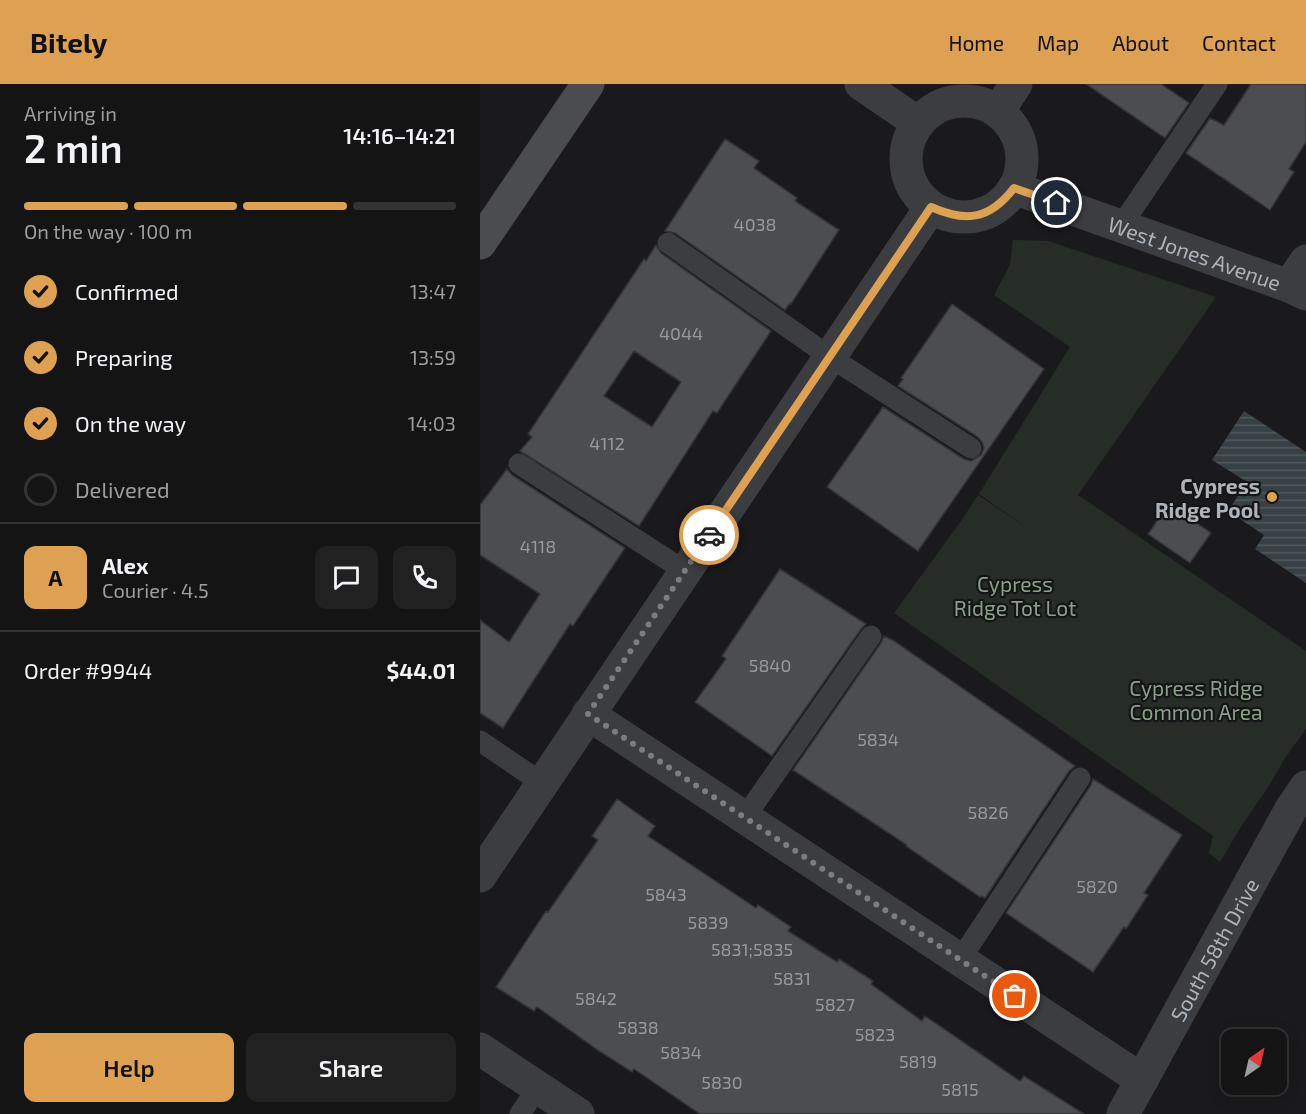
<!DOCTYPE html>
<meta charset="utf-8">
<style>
:root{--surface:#141415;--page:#212122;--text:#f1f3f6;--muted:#9d9ea0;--line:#333334;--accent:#dda151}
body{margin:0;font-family:"Exo 2",sans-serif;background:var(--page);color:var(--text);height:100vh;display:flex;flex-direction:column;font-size:22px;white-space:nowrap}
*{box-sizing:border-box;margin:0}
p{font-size:20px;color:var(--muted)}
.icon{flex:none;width:33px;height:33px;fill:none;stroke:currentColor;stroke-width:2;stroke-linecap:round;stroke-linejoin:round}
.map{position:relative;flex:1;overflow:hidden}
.panel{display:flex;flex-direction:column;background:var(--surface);width:480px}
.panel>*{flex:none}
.needle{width:39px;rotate:34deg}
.tools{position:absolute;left:741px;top:945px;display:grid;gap:12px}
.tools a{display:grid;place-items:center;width:66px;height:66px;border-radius:12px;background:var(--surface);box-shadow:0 3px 15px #0003,0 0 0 2px var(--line);font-size:30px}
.pin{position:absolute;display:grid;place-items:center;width:51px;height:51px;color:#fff;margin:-26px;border:3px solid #fff;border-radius:50%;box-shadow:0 2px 6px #0007}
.courier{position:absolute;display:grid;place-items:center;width:60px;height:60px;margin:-30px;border:4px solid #dda151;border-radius:50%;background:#fff;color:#222;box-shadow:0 2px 8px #0007}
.overview em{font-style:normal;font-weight:600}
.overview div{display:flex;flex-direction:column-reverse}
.overview{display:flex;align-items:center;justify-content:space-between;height:102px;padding:0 24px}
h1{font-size:39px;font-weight:600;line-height:45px}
.bar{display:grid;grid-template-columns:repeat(4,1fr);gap:9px 6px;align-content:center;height:72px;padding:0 24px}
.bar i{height:8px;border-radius:4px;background:var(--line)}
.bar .active{background:var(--accent)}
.bar p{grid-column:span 4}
.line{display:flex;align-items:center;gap:15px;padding:0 24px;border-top:2px solid var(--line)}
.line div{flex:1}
.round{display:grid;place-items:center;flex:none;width:63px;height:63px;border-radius:12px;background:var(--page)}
ol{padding:0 24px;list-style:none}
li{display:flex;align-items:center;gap:18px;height:66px}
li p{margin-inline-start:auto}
li .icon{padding:6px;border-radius:50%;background:var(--accent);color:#111;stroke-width:4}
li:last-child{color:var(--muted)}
li i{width:33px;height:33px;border:3px solid var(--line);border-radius:50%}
.cta{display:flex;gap:12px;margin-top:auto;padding:12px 24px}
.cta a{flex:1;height:69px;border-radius:12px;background:var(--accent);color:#111;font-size:24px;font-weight:600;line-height:69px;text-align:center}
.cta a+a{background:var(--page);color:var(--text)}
header{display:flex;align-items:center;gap:36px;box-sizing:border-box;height:84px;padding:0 30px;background:var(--accent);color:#111}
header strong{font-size:28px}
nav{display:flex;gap:33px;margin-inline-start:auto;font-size:21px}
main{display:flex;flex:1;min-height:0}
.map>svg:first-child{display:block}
.park{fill:#262d27}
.water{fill:url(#water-rules)}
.building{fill:#4c4d51;stroke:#343437;stroke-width:1.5;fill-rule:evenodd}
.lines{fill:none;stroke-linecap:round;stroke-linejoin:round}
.lane{stroke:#3b3d40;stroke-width:21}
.street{stroke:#3b3d40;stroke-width:33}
.secondary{stroke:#4a4c50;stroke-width:33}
.done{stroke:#7a7d83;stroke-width:6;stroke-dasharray:0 10.8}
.route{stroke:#dda151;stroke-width:8}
.poi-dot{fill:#dda151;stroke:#151517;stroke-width:2}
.labels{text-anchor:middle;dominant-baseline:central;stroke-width:4.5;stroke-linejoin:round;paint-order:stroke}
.number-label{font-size:18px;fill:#969aa0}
.street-label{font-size:21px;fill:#aeb3ba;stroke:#151517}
.poi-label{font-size:21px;font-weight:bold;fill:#aeb3ba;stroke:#151517;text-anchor:end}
.park-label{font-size:21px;fill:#88a288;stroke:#151517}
</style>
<header>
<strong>Bitely</strong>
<nav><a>Home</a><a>Map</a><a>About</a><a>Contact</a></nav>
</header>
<main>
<section class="panel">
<div class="overview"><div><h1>2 min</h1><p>Arriving in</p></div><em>14:16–14:21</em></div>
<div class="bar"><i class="active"></i><i class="active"></i><i class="active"></i><i></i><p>On the way · 100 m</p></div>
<ol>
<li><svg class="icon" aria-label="check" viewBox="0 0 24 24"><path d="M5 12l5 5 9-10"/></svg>Confirmed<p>13:47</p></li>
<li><svg class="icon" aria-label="check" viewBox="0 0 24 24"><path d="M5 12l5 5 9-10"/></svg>Preparing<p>13:59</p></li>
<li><svg class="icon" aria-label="check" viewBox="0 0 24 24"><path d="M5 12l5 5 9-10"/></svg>On the way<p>14:03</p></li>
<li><i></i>Delivered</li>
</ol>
<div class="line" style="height:108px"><b class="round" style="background:var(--accent);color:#111">A</b><div><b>Alex</b><p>Courier · 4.5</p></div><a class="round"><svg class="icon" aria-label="chat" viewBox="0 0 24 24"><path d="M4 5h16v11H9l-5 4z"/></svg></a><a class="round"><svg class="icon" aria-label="phone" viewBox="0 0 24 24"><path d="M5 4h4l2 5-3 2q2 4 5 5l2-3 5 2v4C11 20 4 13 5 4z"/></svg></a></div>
<div class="line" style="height:78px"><div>Order #9944</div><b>$44.01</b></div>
<div class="cta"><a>Help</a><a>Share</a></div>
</section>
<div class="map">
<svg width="826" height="1030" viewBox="0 0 826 1030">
<defs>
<pattern id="water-rules" width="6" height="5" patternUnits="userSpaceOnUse" patternTransform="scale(1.5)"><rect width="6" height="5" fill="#364045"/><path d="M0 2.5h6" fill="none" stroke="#51595e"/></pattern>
</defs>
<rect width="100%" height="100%" fill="#1a1a1c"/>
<path class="park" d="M533,156L568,157L736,213L598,411L826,567V645L805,674L789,702L762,741L740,778L729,769L733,752L414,529L481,437L498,411L550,446L499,410L590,263L514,211L530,181Z"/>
<path class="water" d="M764,327L826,368V499L775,465L784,451L748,427L767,398L732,376Z"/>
<path class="building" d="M606,0H681L709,19L685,54Z
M771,0H826V58L809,85L814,88L790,126L706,69L730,34L744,41Z
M245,55L279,77L274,84L317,114L315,117L359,146L311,220L310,219L305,226L195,149L185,147Z
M176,161L181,169L291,247L237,329L233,327L159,442L40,367L52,353L48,350L164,175L166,177ZM154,267L201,298L172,343L124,312Z
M472,220L564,285L438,467L347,403L403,323L484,375L491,377L501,371L504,364L502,358L498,353L418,302L423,295L421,294Z
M27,385L32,391L145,464L93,542L90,540L23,644L0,629V536L29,558L60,510L0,471V421Z
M689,420L731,449L710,479L668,450Z
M300,485L386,540L381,545L292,672L215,618L246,575L242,572Z
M404,552L414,557L595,682L589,687L505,814L501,812L500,813L426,762L427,761L313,686L401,559Z
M613,695L702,751L664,809L668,811L646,845L644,843L613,888L526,829L611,701Z
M137,715L175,742L168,752L276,824L278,821L311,843L308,847L357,878L359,875L393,897L391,900L442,937L445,932L540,997L544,992L604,1030H220L154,985L152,988L119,967L57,923L54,927L16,903L66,827L68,828L118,756L112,752Z"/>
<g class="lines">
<path class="lane" d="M641,142L737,0
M188,159L350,273L491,364
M39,380L205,487
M0,657L62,699
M265,733L391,552
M480,876L600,694
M40,1030L58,1003"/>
<g class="street">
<path d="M381,0L438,39"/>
<circle cx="484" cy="75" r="58"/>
<path d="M518,27L536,0"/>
<path id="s1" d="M534,104L809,202L826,210"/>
<path d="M809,202L826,177"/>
<path d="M108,630L662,996"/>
<path d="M0,792L451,123"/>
<path d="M0,965L98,1030"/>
<path id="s2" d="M643,1030L811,725L826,703"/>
</g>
<path class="secondary" d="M0,159L108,0"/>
</g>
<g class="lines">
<path class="done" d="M229,451L108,630L535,912"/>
<path class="route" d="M229,451L451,123C487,139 510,135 534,104L577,119"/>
</g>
<circle class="poi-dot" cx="792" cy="413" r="6"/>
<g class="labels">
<g class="number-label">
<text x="275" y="140">4038</text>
<text x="201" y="249">4044</text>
<text x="127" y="359">4112</text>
<text x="58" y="462">4118</text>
<text x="290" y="581">5840</text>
<text x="398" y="655">5834</text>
<text x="508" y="728">5826</text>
<text x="617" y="802">5820</text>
<text x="186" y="810">5843</text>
<text x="228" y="838">5839</text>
<text x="272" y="865">5831;5835</text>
<text x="312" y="894">5831</text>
<text x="116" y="914">5842</text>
<text x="355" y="920">5827</text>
<text x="158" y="943">5838</text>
<text x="395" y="950">5823</text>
<text x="201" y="968">5834</text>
<text x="438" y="977">5819</text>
<text x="242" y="998">5830</text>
<text x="480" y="1005">5815</text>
</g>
<g class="street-label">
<text stroke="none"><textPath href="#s1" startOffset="192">West Jones Avenue</textPath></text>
<text stroke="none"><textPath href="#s2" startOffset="188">South 58th Drive</textPath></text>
</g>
<g class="poi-label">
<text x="780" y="401">Cypress<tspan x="780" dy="24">Ridge Pool</tspan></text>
</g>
<g class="park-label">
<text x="535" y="499">Cypress<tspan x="535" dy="24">Ridge Tot Lot</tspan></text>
<text x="716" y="603">Cypress Ridge<tspan x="716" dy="24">Common Area</tspan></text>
</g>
</g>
</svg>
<div class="tools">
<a><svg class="needle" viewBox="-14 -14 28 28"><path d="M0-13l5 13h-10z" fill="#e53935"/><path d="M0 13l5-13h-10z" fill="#9d9ea0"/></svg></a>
</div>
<div class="pin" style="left:535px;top:912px;background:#ea580c"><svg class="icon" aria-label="bag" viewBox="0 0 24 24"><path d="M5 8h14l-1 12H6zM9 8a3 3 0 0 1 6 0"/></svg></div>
<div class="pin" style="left:577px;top:119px;background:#1f2937"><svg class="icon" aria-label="home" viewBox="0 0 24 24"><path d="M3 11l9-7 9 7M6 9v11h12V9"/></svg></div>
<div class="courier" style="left:229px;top:451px"><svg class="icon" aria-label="car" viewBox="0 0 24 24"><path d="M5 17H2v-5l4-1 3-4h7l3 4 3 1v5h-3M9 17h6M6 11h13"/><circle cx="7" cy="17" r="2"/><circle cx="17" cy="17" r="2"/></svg></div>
</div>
</main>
